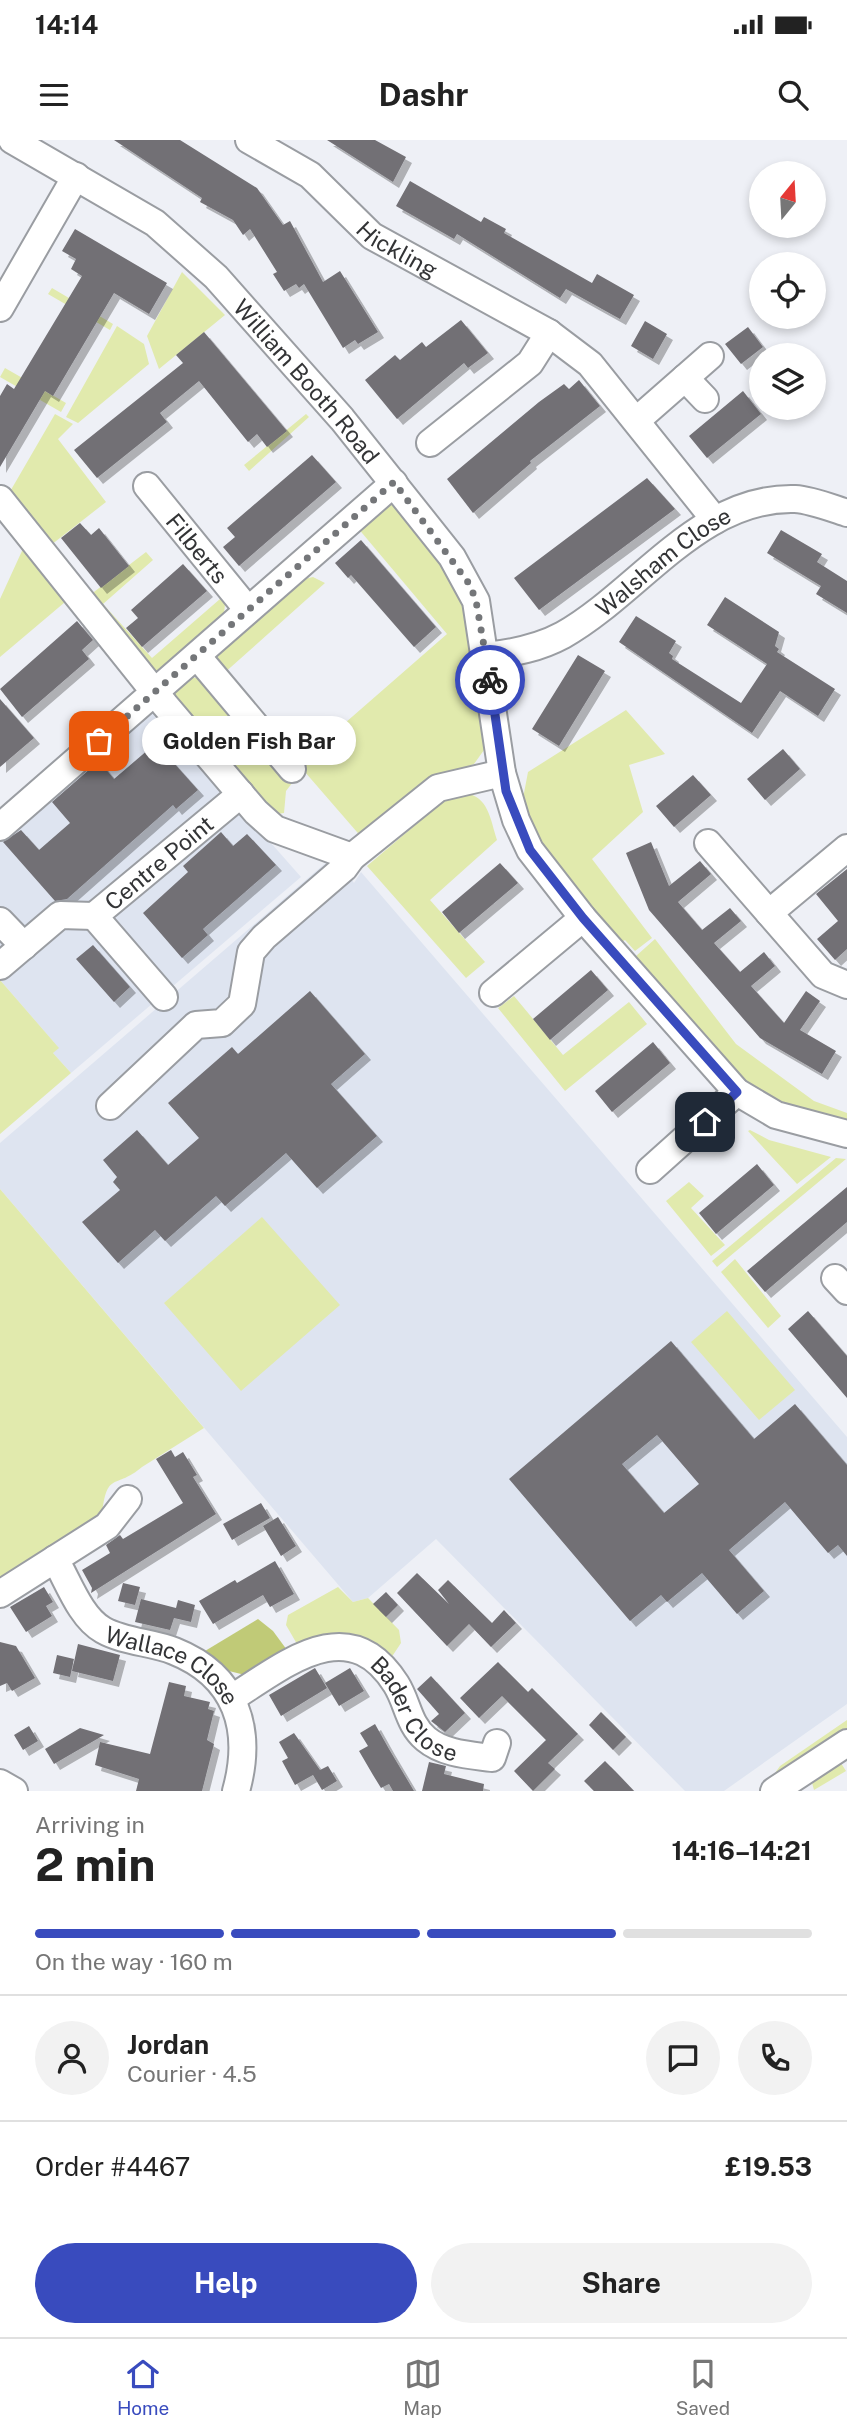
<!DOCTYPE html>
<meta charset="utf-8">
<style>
:root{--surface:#fff;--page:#f2f2f2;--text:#222;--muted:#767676;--line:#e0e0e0;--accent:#394bbe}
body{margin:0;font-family:"Public Sans",sans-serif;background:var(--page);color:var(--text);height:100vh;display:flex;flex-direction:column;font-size:26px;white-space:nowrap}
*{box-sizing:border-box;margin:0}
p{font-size:23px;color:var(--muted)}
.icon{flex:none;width:38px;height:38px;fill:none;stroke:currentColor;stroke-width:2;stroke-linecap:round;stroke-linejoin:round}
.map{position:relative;height:1651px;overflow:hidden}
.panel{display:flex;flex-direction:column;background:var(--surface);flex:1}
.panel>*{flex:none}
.needle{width:46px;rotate:18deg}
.fabs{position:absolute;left:749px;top:21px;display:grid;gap:14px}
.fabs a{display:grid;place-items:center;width:77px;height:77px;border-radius:50%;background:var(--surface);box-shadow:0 4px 10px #0003;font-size:35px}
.pin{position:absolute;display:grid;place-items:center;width:60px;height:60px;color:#fff;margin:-30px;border-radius:14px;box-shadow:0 4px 10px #0006}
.courier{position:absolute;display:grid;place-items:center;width:70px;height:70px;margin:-35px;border:5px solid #394bbe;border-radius:50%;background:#fff;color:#222;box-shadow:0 2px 9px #0007}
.bubble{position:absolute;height:49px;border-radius:24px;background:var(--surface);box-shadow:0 4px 10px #0003;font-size:23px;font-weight:700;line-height:49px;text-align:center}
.summary em{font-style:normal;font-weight:700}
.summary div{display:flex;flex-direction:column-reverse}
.summary{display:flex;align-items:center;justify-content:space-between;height:119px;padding:0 35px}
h1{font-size:46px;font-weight:700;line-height:52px}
.bar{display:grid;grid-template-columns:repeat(4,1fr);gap:10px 7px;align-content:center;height:84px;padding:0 35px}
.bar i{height:9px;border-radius:5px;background:var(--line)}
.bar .active{background:var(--accent)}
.bar p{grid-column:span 4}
.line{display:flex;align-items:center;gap:18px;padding:0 35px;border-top:2px solid var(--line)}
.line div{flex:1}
.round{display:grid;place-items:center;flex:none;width:74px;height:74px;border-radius:37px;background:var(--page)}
.primary-button{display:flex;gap:14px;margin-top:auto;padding:14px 35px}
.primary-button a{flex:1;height:80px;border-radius:42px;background:var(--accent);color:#fff;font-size:28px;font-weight:700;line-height:80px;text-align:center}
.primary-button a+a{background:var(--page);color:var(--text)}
.status{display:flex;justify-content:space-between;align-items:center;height:49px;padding:0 35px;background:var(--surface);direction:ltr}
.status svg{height:19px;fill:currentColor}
header{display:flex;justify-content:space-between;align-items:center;height:91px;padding:0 35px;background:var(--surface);font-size:32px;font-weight:700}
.tab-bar{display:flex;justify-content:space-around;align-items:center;height:98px;border-top:2px solid var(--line);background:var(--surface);font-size:19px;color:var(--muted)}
.tab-bar a{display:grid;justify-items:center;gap:4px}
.tab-bar .active{color:var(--accent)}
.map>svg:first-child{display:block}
.built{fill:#dee4f0}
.green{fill:#e1eaad}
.forest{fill:#c0ca77}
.building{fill:#727075;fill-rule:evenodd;filter:url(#shadow)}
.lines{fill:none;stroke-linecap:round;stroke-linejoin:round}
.minor-casing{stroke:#9a9da2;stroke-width:30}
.minor{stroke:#fff;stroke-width:26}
.done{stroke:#747679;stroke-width:7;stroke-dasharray:0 12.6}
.route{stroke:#394bbe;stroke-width:9}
.labels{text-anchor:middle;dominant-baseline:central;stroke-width:7;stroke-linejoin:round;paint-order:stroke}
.street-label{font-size:23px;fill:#333436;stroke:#fdfeff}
</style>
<div class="status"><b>14:14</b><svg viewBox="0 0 49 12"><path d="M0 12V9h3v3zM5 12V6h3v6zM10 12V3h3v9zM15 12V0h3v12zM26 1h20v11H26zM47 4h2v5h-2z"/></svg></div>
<header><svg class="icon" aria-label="menu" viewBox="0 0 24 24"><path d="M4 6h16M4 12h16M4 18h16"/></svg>Dashr<svg class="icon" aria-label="search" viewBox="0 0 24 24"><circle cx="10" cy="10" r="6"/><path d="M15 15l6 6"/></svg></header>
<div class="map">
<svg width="847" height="1651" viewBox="0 0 847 1651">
<defs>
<filter id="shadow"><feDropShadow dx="6" dy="6" stdDeviation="0" flood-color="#0004"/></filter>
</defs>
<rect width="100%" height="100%" fill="#eef0f6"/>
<path class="built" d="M152,568L301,737L71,933L53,913L58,907L0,840V701Z
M329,720L344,728L354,743L361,732L847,1297V1564L724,1651H685L436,1399L368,1458L353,1462L0,1049V1003Z"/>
<path class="green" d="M182,132L225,175L159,229L147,196Z
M52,148L113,184L110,190L48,154Z
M117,186L144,204L149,224L78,283L66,277Z
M5,228L66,263L61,272L0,237Z
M55,274L73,284L58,299L106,362L51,405L8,355Z
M306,274L309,277L249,331L244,325Z
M391,359L459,441L465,460L484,586V610L474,624L441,636L363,699L298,624L447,494L357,387Z
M27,400L71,457L0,517V459Z
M146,412L153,420L103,464L152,518L220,459L225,464L224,474L157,539L90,455Z
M313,437L325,443L222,535L216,523L219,512L304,439Z
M186,536L201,539L296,638L286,651L284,673L277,674L262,668L166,555Z
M626,570L665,614L629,625L643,672L592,719L652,798L635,811L625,800L620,803L537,699L520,656L524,653L528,632Z
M465,653C489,657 490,679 497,700L430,760L485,822L466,838L367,726L441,663Z
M655,799L736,904L814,961L847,973V982L790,969L752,950L686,881L636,816Z
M0,840L59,908L53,913L71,933L0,994Z
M514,856L563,915L629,862L647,884L565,951L498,868Z
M750,990L769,1000L831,1017L797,1044L748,991Z
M836,1018L846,1019L717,1127L712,1121Z
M689,1042L704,1056L691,1068L725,1105L711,1116L666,1061Z
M0,1049L204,1288L142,1327C115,1350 107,1330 102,1375L0,1439Z
M262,1077L340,1165L241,1251L164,1163Z
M735,1119L781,1176L768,1188L721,1132Z
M727,1171L795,1250L759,1280L691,1202Z
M338,1447L353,1462L368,1458L399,1490L401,1503L391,1518L332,1495L297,1504L286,1485L288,1475Z
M847,1580V1591L775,1633L780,1626Z
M839,1620L846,1631L814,1650L811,1639Z"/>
<path class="forest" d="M258,1479L273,1491L287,1510L245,1535L229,1531L205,1511Z"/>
<path class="building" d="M114,0H180L257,48L283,85L290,81L323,142L340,131L378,192L358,204L355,200L343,208L304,144L299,148L296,144L284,151L273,134L277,132L250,89L243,95L233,80L200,62L202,58Z
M327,0H375L406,17L393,42Z
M410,41L481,82L484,77L506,89L504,93L592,143L597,134L634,155L620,179L566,149L560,158L457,94L454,99L396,66Z
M75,89L167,143L149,174L114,153L53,256L45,251L0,327V256L7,244L14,249L82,136L71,129L76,119L62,111Z
M461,180L488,213L468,228L464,223L397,279L365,240L395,215L400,220L422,202L426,207Z
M645,181L667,194L653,219L631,206Z
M748,187L763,207L741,224L725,204Z
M204,192L287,291L267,307L257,294L248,302L199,241L160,273L167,282L97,338L74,310L183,223L176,215Z
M579,240L600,266L530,321L531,323L473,373L447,339L539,262L564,244L569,249Z
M743,251L761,274L707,318L689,296Z
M312,315L336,342L239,426L223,407L235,397L227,388Z
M647,338L675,369L539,470L514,438Z
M80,383L91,395L99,388L129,426L101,448L61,398Z
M781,390L822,414L817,422L847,441V473L816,454L821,446L767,413Z
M361,400L436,487L414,507L351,435L348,438L335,423Z
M183,424L207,451L142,507L126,488L138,478L131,470Z
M725,457L779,492L775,506L779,509L777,512L835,549L818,576L780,551L752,593L619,502L636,476L676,501L669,513L673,516L672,519L741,563L767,524L707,485Z
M77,481L93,500L82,510L89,519L22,577L0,549Z
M578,515L605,531L559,606L532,589Z
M0,559L34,598L0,627Z
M156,603L198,650L176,669L173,665L67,759L55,761L3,702L21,690L39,710L70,683L52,662L99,621L114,639Z
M783,609L800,629L765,660L747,639Z
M693,635L711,655L674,687L656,666Z
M221,692L233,706L247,694L276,725L203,789L208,795L182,818L143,773L188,732L183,726Z
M651,702L669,746L700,721L711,734L678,762L702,790L730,768L741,781L714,803L740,832L764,812L775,826L751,846L784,883L806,851L820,861L800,890L836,911L822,934L760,898L649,770L626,713Z
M500,723L518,743L459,793L442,772Z
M847,729V809L835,820L817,799L838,781L816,754Z
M93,805L130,847L114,862L76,819Z
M591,830L608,850L550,900L533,879Z
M310,851L365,914L331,944L377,996L317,1048L286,1013L225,1066L216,1056L165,1101L155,1090L118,1123L82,1082L120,1050L113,1042L117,1037L103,1020L137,990L168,1025L199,998L168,963L232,907L238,914Z
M653,902L670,923L612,972L595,951Z
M757,1024L774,1045L716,1094L699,1073Z
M847,1047V1082L765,1152L747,1131Z
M808,1171L847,1216V1258L788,1189Z
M671,1201L754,1299L795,1264L847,1325V1416L838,1405L828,1413L785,1362L729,1410L764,1451L737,1474L702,1433L667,1462L661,1455L630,1481L509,1339ZM657,1295L699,1344L664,1373L622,1324Z
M171,1310L175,1317L183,1312L197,1335L193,1337L216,1374L91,1453L92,1448L82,1430L110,1413L106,1405L120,1395L123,1399L183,1363L156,1319Z
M261,1363L270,1378L232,1400L223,1384Z
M278,1377L296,1406L281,1416L263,1386Z
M275,1421L294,1454L270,1467L263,1455L213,1484L199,1461L235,1440L237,1443Z
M417,1433L449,1464L438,1450L448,1440L492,1483L504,1470L516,1483L491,1507L469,1484L447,1506L397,1453Z
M123,1443L140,1447L135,1465L118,1461Z
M44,1447L53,1462L46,1466L52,1476L26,1492L10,1467Z
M386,1452L398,1465L386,1477L373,1464Z
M141,1459L176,1468L178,1460L195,1465L191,1482L174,1478L170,1490L135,1482Z
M0,1502L16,1506L35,1538L12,1551L7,1543L0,1546Z
M78,1504L120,1515L113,1541L72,1531Z
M57,1515L74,1519L70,1537L53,1533Z
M498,1522L528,1552L532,1548L578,1594L548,1623L555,1629L533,1651L514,1631L546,1600L502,1556L479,1578L460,1558Z
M315,1528L327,1548L281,1576L269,1555Z
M350,1528L364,1551L339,1566L325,1543Z
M431,1536L465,1573L445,1592L431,1581L439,1574L417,1549Z
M169,1542L186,1546L184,1556L210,1562L208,1569L214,1571L207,1600L214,1604L202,1651H136L139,1639L95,1625L100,1602L150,1614Z
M601,1572L626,1597L613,1610L589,1585Z
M375,1584L389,1609L414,1651H393L389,1644L381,1648L373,1635L359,1611L368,1606L360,1593Z
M29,1586L38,1601L23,1610L14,1595Z
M80,1588L104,1595L54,1624L45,1609Z
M294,1593L320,1630L328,1626L337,1641L322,1650L313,1635L295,1645L282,1621L288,1618L279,1602Z
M605,1621L615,1631L634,1651H594L584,1641Z
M429,1622L446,1626L444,1634L484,1644L483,1651H422Z"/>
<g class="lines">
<g class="minor-casing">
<g id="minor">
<path id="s1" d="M12,0L155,83L216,137L342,279L452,417L476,461L502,633L516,680L530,710L583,778L737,952L776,975L847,994"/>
<path id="s2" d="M249,0L310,35L372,96L549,193L590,224L715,380"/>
<path d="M0,168L76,36"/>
<path d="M685,238L705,259"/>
<path d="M637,280L710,216"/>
<path d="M430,303L530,223L549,193"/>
<path id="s3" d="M147,346L248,470"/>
<path d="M0,359L165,565L256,672L275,689L352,717"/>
<path d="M197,516L292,629"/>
<path id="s4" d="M486,516C514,513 539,508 563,495C639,452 700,356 795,359C812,360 831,368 847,373"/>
<path d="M0,687L394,343"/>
<path d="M708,703L823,835L847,845"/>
<path d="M769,773L847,708"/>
<path d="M0,781L24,806"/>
<path d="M0,826L60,775L94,776"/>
<path d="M493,853L583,778"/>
<path id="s5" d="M164,857L94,776L241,654"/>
<path d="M110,966L196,885L222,883L242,864L251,812L264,797L344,728L352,717L438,648L502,633"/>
<path d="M650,1030L737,952"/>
<path d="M835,1138L847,1151"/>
<path id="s6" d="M55,1419C68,1441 80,1477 103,1490C124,1502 152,1502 174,1511C237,1536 253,1590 236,1651"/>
<path d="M0,1454L107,1386L128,1359"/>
<path id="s7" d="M232,1558C286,1524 349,1470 396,1544C408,1563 408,1584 426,1599C444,1614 470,1615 492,1618L497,1603"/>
<path d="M0,1643L14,1651"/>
<path d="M774,1651L847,1603"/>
</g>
</g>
<use href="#minor" class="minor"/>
</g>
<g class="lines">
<path class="done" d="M99,601L394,342L470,445L476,461L490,540"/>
<path class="route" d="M490,540L506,651L530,710L583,778L737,952L705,982"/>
</g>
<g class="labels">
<g class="street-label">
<text stroke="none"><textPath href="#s2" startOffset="186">Hickling</textPath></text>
<text stroke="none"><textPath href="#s1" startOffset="385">William Booth Road</textPath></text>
<text stroke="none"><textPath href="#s3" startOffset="80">Filberts</textPath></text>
<text stroke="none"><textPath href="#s4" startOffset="205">Walsham Close</textPath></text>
<text stroke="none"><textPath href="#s5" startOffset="191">Centre Point</textPath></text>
<text stroke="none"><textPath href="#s6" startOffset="166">Wallace Close</textPath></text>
<text stroke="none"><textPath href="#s7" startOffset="224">Bader Close</textPath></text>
</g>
</g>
</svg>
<div class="fabs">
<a><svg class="needle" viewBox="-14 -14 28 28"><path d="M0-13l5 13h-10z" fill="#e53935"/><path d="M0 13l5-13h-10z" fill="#767676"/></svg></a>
<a><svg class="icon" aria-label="locate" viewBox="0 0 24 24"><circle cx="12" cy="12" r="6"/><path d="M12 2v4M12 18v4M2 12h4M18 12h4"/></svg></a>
<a><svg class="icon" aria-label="layers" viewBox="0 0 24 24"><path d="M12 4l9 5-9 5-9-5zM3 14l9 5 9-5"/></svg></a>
</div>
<div class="pin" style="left:99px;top:601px;background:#ea580c"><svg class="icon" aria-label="bag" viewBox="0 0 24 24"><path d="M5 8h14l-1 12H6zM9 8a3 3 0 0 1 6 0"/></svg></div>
<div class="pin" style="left:705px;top:982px;background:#1f2937"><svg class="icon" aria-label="home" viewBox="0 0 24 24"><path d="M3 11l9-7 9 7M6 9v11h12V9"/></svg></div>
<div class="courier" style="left:490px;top:540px"><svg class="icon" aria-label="bike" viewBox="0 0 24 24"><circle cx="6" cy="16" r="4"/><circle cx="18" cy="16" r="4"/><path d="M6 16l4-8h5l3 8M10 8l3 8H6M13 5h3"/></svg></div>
<div class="bubble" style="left:142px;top:576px;width:214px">Golden Fish Bar</div>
</div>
<section class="panel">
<div class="summary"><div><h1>2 min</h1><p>Arriving in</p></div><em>14:16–14:21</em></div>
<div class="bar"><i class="active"></i><i class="active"></i><i class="active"></i><i></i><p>On the way · 160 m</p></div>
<div class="line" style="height:126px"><a class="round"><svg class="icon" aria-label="person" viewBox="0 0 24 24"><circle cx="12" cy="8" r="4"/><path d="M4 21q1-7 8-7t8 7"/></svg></a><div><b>Jordan</b><p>Courier · 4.5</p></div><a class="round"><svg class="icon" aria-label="chat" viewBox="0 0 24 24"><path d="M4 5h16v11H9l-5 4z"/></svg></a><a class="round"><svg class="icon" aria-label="phone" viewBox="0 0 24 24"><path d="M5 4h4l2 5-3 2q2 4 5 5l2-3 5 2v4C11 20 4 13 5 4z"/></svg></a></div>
<div class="line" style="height:91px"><div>Order #4467</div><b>£19.53</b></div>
<div class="primary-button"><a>Help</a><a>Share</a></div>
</section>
<nav class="tab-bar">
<a class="active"><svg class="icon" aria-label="home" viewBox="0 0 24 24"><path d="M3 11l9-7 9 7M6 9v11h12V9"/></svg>Home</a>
<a><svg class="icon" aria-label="map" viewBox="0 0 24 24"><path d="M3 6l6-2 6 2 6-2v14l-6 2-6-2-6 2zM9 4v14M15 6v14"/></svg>Map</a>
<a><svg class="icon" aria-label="saved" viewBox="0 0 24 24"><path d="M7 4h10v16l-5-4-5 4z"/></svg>Saved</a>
</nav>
